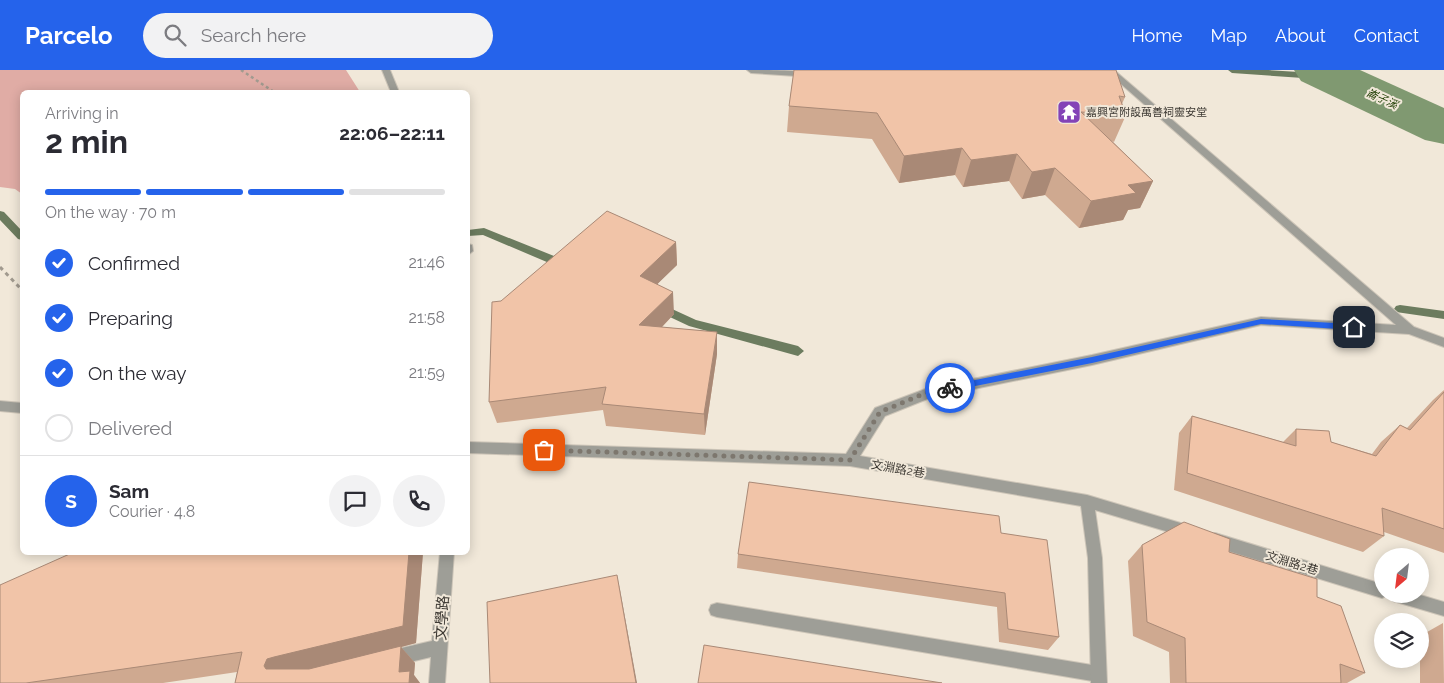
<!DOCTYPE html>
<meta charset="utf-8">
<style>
:root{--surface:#fff;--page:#f2f2f3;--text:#2b2b33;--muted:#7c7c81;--line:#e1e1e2;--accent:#2563eb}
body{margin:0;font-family:Raleway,"Noto Sans TC",sans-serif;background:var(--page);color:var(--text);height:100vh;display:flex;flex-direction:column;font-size:19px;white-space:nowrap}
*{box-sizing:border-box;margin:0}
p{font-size:16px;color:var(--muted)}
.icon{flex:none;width:28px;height:28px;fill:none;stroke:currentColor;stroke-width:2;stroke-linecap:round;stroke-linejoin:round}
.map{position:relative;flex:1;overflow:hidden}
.details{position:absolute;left:20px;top:20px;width:450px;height:465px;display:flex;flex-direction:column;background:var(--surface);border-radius:8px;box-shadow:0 2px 12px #0003}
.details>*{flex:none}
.needle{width:32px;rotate:208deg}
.buttons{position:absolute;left:1374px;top:478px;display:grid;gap:10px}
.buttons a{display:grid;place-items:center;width:55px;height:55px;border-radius:50%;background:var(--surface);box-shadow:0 2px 12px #0003;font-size:25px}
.pin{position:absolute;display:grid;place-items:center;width:42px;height:42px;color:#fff;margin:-21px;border-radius:10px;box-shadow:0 2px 8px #0006}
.courier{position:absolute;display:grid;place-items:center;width:50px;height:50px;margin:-25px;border:4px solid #2563eb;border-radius:50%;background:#fff;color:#222;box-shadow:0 1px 6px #0007}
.summary em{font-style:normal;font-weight:700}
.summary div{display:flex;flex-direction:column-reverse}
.summary{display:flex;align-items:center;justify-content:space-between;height:85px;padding:0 25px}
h1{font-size:32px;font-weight:700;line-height:38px}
.bar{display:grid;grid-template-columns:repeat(4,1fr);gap:8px 5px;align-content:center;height:60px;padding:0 25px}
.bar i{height:6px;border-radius:4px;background:var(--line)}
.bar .selected{background:var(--accent)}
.bar p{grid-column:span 4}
.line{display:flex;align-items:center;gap:12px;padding:0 25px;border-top:1px solid var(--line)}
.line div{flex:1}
.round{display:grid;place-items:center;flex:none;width:52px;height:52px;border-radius:26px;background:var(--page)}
ol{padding:0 25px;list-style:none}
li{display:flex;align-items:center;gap:15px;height:55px}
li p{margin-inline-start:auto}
li .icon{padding:5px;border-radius:50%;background:var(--accent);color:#fff;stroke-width:4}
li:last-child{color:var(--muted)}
li i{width:28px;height:28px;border:2px solid var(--line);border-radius:50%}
header{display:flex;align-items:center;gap:30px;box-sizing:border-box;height:70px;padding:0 25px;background:var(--accent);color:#fff}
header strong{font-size:24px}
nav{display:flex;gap:28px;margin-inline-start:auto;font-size:18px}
.search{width:350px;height:45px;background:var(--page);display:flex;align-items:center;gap:12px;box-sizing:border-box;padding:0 18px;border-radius:28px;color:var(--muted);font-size:19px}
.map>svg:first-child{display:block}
.green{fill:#e0aca5}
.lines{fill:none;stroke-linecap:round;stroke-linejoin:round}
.stream{fill:#6c7c5f;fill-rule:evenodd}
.river{fill:#809971;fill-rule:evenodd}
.service-casing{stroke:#cdc5b8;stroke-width:2}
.minor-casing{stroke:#cdc5b8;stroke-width:2}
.path-far1{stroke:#a19a8f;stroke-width:2.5;stroke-dasharray:3 3;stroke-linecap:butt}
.path{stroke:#a19a8f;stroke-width:3;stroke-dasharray:4 4;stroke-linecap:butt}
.service{fill:#9e9e97;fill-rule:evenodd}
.minor{fill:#9e9e97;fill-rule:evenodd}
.wall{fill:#cfa990}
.shaded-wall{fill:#a98976}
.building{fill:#f1c4a8;stroke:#a98976}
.route{fill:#2563eb}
.done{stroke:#7d776e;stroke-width:5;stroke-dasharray:0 9}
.labels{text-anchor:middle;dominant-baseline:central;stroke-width:4;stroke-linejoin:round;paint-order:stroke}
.far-water-label{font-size:11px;font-style:italic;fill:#1d3c00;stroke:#f1e8d9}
.far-poi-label{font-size:11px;fill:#3e3a34;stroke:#f1e8d9;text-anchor:start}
.street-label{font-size:12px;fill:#3e3a34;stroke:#f1e8d9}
.near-street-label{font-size:15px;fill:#3e3a34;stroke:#f1e8d9}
</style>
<header>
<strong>Parcelo</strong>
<div class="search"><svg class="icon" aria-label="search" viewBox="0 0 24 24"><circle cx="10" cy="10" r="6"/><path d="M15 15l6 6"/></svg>Search here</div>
<nav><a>Home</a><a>Map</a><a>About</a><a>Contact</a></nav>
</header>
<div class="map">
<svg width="1444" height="613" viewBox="0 0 1444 613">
<rect width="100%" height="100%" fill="#f1e8d9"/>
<path class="green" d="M0,0H346L360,22H22V124L15,119L0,117Z"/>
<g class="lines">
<path class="stream" d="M1228,0H1268L1332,4L1336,7L1332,10L1232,3Z
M0,141L4,142L22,161V170L18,169L0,150Z
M484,158L569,192L571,195L565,199L561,198L483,165L468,166V160Z
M659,233L696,250L798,276L804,281L798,286L689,256L655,240L653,237L655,234Z
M1400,235L1444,241V249L1396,242L1394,239L1396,236Z"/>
<path class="river" d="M1294,0H1360L1444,38V74L1425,70L1301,11Z"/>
<g class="service-casing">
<path id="service" d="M382,0H390L399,22H391Z
M747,0C762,0 804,0 815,4L811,7L751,3Z
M717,533L1098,596L1104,598L1106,604L1104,610L1098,612L717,547L711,545L709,540L711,535Z"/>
</g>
<g class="minor-casing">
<path id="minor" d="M1105,0H1114L1414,257L1444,268V277L1409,264L1261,255L1092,295L930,328L885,346L860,386L1087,425L1194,457L1196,462L1194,467L1189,468L1095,440L1102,488L1107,613H1091L1088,488L1081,436L850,396L468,383V372L846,384L875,338L928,318L1092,285L1261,247L1396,255Z
M468,174L472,175L473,181L468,185Z
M0,331L22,333V343L0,341Z
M1215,463L1382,514V524H1417L1444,532V546L1393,531L1386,526L1382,528L1215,477L1210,475L1208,470L1210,465Z
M440,482H454L445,613H429L431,587L393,596L387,594L385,588L387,582L393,580L432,571Z"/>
</g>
<path class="path-far1" d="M241,0L274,22"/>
<path class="path" d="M0,197L22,220"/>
<use href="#service" class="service"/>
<use href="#minor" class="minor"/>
</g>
<path class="wall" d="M794,0L1125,27L1122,34L1126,45L1114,72L1112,71L1153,111L1140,138L1128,140L1123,150L1079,158L1045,125L1022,129L1009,111L963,117L955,105L899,113L872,69L787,62L789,36Z
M676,172L677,195L657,214L674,244L662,257L717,262V284L705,365L606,356L603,340L497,353L489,332L501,231Z
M1444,320V483L1384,462V466L1363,482L1174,420L1179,363L1192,346L1283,372L1296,359L1331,372L1372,384L1381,372L1400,355L1407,358L1433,330Z
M1001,463L1059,567L1048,580L999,572L997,537L737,498L738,484Z
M1142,475L1229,482L1317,527L1365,603L1347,613H1170L1169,582L1133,566L1128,491Z
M74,482H423L416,573L401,577L415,593L414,605L420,613H235L237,602L163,613H0Z
M1443,553L1444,613H1420V566Z"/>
<path class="shaded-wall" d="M962,78L955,105L899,113L904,86Z
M1017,84L1009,111L963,117L971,90Z
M1055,98L1045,125L1022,129L1032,102Z
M1153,111L1140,138L1128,140L1123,150L1079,158L1091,131L1128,115Z
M676,172L677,195L642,229L640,206Z
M673,222L674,244L642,278L639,255Z
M717,262V284L705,365L704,344Z
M409,482H423L416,573L401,577L415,593L414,605L420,613H409L293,603L266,599L264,596L267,589Z
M617,505L620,520L637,613H636Z"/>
<path class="building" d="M794,0H1116L1125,27L1119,26L1126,45L1081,42L1153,111L1128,115L1136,123L1091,131L1055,98L1032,102L1017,84L971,90L962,78L904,86L877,43L789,36Z
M607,141L676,172L640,206L673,222L639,255L717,262L704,344L602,334L606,317L489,332L492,232L501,231Z
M1444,322V459L1382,438L1384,466L1187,403L1192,346L1296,376V359L1329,361L1331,372L1376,386L1400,355L1410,360Z
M749,412L999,446L1001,463L1047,470L1059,567L1008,559L1005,523L738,484Z
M1184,452L1230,469L1229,482L1317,509V527L1341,536L1365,603L1340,594L1341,613H1186L1185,568L1147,552L1142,475Z
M74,482H409L403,556L274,587L267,589L264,596L266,599H309L401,576L399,602L410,601L409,613H235L242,582L26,613H0V515Z
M617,505L636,613H490L487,532Z
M704,575L942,613H698Z"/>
<path class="route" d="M1261,249L1354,254L1358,257L1354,260L1261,254L1092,293L950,321L946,318L950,315L1092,287Z"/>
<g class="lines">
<path class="done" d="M544,380L850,390L880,342L928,322L950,318"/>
</g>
<defs>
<g id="temple-square" transform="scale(1.25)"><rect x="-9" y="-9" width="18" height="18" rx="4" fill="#8343b7" stroke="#f1e8d9"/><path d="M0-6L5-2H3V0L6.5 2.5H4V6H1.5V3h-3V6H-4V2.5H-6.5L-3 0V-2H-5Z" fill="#fff"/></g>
</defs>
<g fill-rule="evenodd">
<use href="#temple-square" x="1069" y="42"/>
</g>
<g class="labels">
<g class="far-water-label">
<text transform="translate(1382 29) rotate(25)">崙子溪</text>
</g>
<g class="far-poi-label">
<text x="1086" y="42">嘉興宮附設萬善祠靈安堂</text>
</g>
<g class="street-label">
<text transform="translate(898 399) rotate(10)">文淵路2巷</text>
<text transform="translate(1292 493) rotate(17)">文淵路2巷</text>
</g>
<g class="near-street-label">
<text transform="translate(442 548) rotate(-86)">文學路</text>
</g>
</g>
</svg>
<div class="buttons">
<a><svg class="needle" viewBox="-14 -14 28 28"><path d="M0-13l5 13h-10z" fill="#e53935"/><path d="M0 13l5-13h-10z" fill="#7c7c81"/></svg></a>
<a><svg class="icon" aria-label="layers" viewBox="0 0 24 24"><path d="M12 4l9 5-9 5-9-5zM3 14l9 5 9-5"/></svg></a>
</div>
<div class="pin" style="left:544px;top:380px;background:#ea580c"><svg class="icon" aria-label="bag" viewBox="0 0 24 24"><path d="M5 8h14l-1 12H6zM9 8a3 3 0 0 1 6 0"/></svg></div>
<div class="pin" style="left:1354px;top:257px;background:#1f2937"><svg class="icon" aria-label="home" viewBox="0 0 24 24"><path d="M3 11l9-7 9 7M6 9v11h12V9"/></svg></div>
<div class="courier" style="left:950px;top:318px"><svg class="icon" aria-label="bike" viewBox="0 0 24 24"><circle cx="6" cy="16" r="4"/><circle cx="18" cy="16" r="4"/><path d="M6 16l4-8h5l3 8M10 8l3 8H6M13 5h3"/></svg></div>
<section class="details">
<div class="summary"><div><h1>2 min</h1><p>Arriving in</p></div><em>22:06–22:11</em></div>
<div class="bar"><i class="selected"></i><i class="selected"></i><i class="selected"></i><i></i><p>On the way · 70 m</p></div>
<ol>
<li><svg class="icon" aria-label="check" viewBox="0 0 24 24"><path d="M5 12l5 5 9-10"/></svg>Confirmed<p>21:46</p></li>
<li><svg class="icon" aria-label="check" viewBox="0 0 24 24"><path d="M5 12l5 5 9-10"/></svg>Preparing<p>21:58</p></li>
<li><svg class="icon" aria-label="check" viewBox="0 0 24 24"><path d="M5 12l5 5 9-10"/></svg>On the way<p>21:59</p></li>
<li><i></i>Delivered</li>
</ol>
<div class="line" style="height:90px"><b class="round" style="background:var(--accent);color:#fff">S</b><div><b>Sam</b><p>Courier · 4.8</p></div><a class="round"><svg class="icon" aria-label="chat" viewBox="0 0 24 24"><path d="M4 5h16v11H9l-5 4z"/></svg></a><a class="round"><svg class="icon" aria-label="phone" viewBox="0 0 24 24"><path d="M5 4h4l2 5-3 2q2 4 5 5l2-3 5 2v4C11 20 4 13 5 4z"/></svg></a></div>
</section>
</div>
